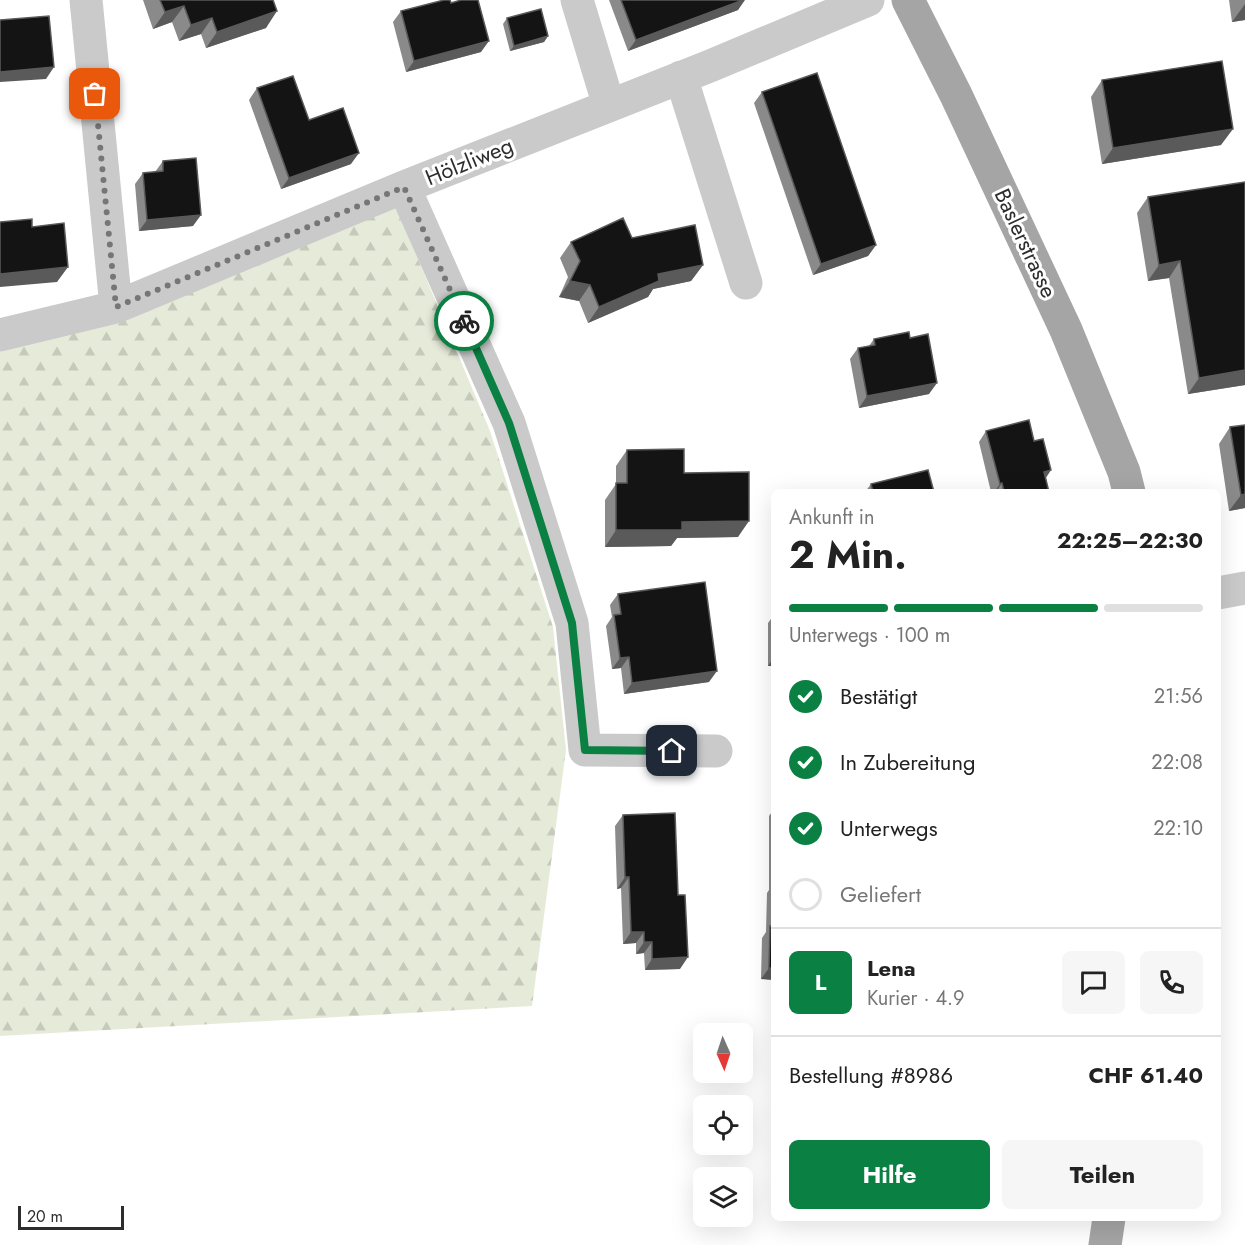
<!DOCTYPE html>
<html lang="de">
<meta charset="utf-8">
<style>
:root{--surface:#fff;--page:#f6f6f6;--text:#222;--muted:#767676;--line:#e0e0e0;--accent:#0b8043}
body{margin:0;font-family:Jost,sans-serif;background:var(--page);color:var(--text);height:100vh;display:flex;flex-direction:column;font-size:22px;white-space:nowrap}
*{box-sizing:border-box;margin:0}
p{font-size:20px;color:var(--muted)}
.icon{flex:none;width:33px;height:33px;fill:none;stroke:currentColor;stroke-width:2;stroke-linecap:round;stroke-linejoin:round}
.map{position:relative;flex:1;overflow:hidden}
.drawer{position:absolute;left:771px;top:489px;width:450px;height:732px;display:flex;flex-direction:column;background:var(--surface);border-radius:9px;box-shadow:0 6px 24px #0002}
.drawer>*{flex:none}
.needle{width:39px;rotate:177deg}
.buttons{position:absolute;left:693px;top:1023px;display:grid;gap:12px}
.buttons a{display:grid;place-items:center;width:60px;height:60px;border-radius:9px;background:var(--surface);box-shadow:0 6px 24px #0002;font-size:30px}
.scale{position:absolute;left:18px;bottom:15px;width:106px;box-sizing:border-box;padding-left:6px;border:3px solid #2d2d2d;border-top:0;font-size:16px;line-height:21px;white-space:nowrap;color:#2d2d2d;-webkit-text-stroke:4px #fff;paint-order:stroke}
.pin{position:absolute;display:grid;place-items:center;width:51px;height:51px;color:#fff;margin:-26px;border-radius:12px;box-shadow:0 3px 9px #0006}
.courier{position:absolute;display:grid;place-items:center;width:60px;height:60px;margin:-30px;border:4px solid #0b8043;border-radius:50%;background:#fff;color:#222;box-shadow:0 2px 8px #0007}
.overview em{font-style:normal;font-weight:700}
.overview div{display:flex;flex-direction:column-reverse}
.overview{display:flex;align-items:center;justify-content:space-between;height:102px;padding:0 18px}
h1{font-size:39px;font-weight:700;line-height:45px}
.bar{display:grid;grid-template-columns:repeat(4,1fr);gap:9px 6px;align-content:center;height:72px;padding:0 18px}
.bar i{height:8px;border-radius:4px;background:var(--line)}
.bar .current{background:var(--accent)}
.bar p{grid-column:span 4}
.line{display:flex;align-items:center;gap:15px;padding:0 18px;border-top:2px solid var(--line)}
.line div{flex:1}
.round{display:grid;place-items:center;flex:none;width:63px;height:63px;border-radius:9px;background:var(--page)}
ol{padding:0 18px;list-style:none}
li{display:flex;align-items:center;gap:18px;height:66px}
li p{margin-inline-start:auto}
li .icon{padding:6px;border-radius:50%;background:var(--accent);color:#fff;stroke-width:4}
li:last-child{color:var(--muted)}
li i{width:33px;height:33px;border:3px solid var(--line);border-radius:50%}
.button{display:flex;gap:12px;margin-top:auto;padding:12px 18px}
.button a{flex:1;height:69px;border-radius:9px;background:var(--accent);color:#fff;font-size:24px;font-weight:700;line-height:69px;text-align:center}
.button a+a{background:var(--page);color:var(--text)}
.map>svg:first-child{display:block}
.forest{fill:url(#forest-firs)}
.lines{fill:none;stroke-linecap:round;stroke-linejoin:round}
.minor{stroke:#cacaca;stroke-width:33}
.major{stroke:#a5a5a5;stroke-width:33}
.wall{fill:#8a8a8a}
.shaded-wall{fill:#5a5a5a}
.building{fill:#141414;stroke:#5a5a5a;stroke-width:1.5}
.done{stroke:#767676;stroke-width:6;stroke-dasharray:0 10.8}
.route{stroke:#0b8043;stroke-width:8}
.labels{text-anchor:middle;dominant-baseline:central;stroke-width:6;stroke-linejoin:round;paint-order:stroke}
.street-label{font-size:22px;fill:#2d2d2d;stroke:#fff}
</style>
<div class="map">
<svg width="1245" height="1245" viewBox="0 0 1245 1245">
<defs>
<pattern id="forest-firs" width="22" height="20" patternUnits="userSpaceOnUse" patternTransform="scale(1.5)"><rect width="22" height="20" fill="#e6ebd9"/><path d="M5 1l3.5 6h-7zM16 11l3.5 6h-7z" fill="#c6cabb"/></pattern>
</defs>
<rect width="100%" height="100%" fill="#fff"/>
<path class="forest" d="M395,204L490,431L553,627L566,750L532,1006L0,1036V347Z"/>
<g class="lines">
<path class="minor" d="M86,0L116,307
M577,0L609,106
M681,77L746,283
M404,187L509,423L572,623L585,750L716,751
M0,335L116,307L404,187L710,66L868,0
M1218,593L1245,588"/>
<path class="major" d="M908,0L956,95L1066,330L1124,472L1129,492
M1105,1245L1109,1218"/>
</g>
<path class="wall" d="M143,0H273L266,28L206,48L201,34L179,41L172,22L153,29Z
M609,0H743L738,10L628,51Z
M1229,0H1245V20L1232,22Z
M401,11L481,52L406,72L393,22Z
M507,18L548,36L544,42L510,51L503,24Z
M1102,80L1221,145L1102,164L1091,97Z
M257,88L351,164L281,189L249,100Z
M762,92L876,245L868,256L813,275L754,103Z
M163,161L193,226L139,231L135,184L143,173L155,172Z
M1148,197L1245,385L1188,394L1169,278L1148,281L1137,213Z
M632,238L703,265L691,281L653,289L648,297L588,323L579,301L559,297L568,277L560,258L571,242Z
M910,338L929,394L859,408L850,359L858,348L869,346L874,339Z
M1230,427L1245,508L1229,511L1219,444Z
M986,431L1034,441L1051,470L1046,478L1049,492H991L979,442Z
M627,450L684,473L738,537L677,538L671,546L605,547V500L616,484V466Z
M871,484L934,492H865Z
M618,594L709,682L624,694L621,668L612,669L606,626L612,617L610,605Z
M774,615V666H768V623Z
M774,767V980L761,979L762,938L766,932L767,893L769,890V816L772,812V770Z
M623,815L680,969L645,970L644,953L636,954V943L623,944L621,888L617,889L615,826Z"/>
<path class="shaded-wall" d="M743,0H745L738,10L628,51L636,40Z
M1245,4V20L1232,22Z
M184,6L172,22L153,29L165,12Z
M277,11L266,28L206,48L217,32Z
M212,18L201,34L179,41L191,25Z
M548,36L544,42L510,51L514,46Z
M489,41L481,52L406,72L414,61Z
M54,67L46,79L0,82V72Z
M1233,129L1221,145L1102,164L1113,148Z
M359,153L351,164L281,189L289,178Z
M201,215L193,226L139,231L147,220Z
M876,245L868,256L813,275L821,264Z
M1180,261L1169,278L1148,281L1159,265Z
M703,265L691,281L653,289L648,297L588,323L599,307L658,274Z
M68,267L57,282L0,287V274Z
M570,281L590,285L579,301L559,297Z
M1245,370V385L1188,394L1199,378Z
M937,383L929,394L859,408L867,396Z
M1051,470L1043,481L1044,472Z
M1002,483L996,492H994L1000,484Z
M1245,494V508L1229,511L1241,495Z
M749,521L738,537L677,538L671,546L605,547L616,530L682,522Z
M629,657L621,668L612,669L620,658Z
M774,657V666H768Z
M717,671L709,682L624,694L632,683Z
M625,877H629L621,888L617,889Z
M631,932H644L636,943L623,944Z
M644,942H652L644,953L636,954Z
M688,957L680,969L645,970L652,959Z
M769,968H774V980L761,979Z"/>
<path class="building" d="M160,0H273L277,11L217,32L212,18L191,25L184,6L165,12Z
M444,0H450L451,3L461,0H478L489,41L414,61L401,11Z
M621,0H743L636,40Z
M541,9L548,36L514,46L507,18Z
M49,16L54,67L0,72V20Z
M1222,61L1233,129L1113,148L1102,80Z
M817,73L876,245L821,264L762,92Z
M293,76L309,120L343,108L359,153L289,178L257,88Z
M196,158L201,215L147,220L143,173L163,171V161Z
M1245,182V370L1199,378L1180,261L1159,265L1148,197Z
M623,218L632,238L695,225L703,265L658,274L659,281L599,307L590,285L570,281L580,261L571,242Z
M32,219V227L64,223L68,267L0,274V222Z
M909,332L910,338L928,334L937,383L867,396L858,348L875,345L874,339Z
M1029,420L1034,441L1043,439L1051,470L1044,472L1049,492H1004L1002,483L1000,484L986,431Z
M1245,425V494L1241,495L1230,427Z
M684,449V473L749,472V521L682,522V530H616V483H627V450Z
M928,470L934,492H873L871,484Z
M705,582L717,671L632,683L629,657L620,658L614,615L621,614L618,594Z
M675,813L678,895H685L688,957L652,959V942H644V932H631L629,877H625L623,815Z
M774,917V968H769L770,926H774Z"/>
<g class="lines">
<path class="done" d="M95,94L116,307L404,187L464,321"/>
<path class="route" d="M464,321L509,423L572,623L585,750L672,751"/>
</g>
<g class="labels">
<g class="street-label">
<text transform="translate(469 161) rotate(-22)">Hölzliweg</text>
<text transform="translate(1026 243) rotate(65)">Baslerstrasse</text>
</g>
</g>
</svg>
<div class="buttons">
<a><svg class="needle" viewBox="-14 -14 28 28"><path d="M0-13l5 13h-10z" fill="#e53935"/><path d="M0 13l5-13h-10z" fill="#767676"/></svg></a>
<a><svg class="icon" aria-label="locate" viewBox="0 0 24 24"><circle cx="12" cy="12" r="6"/><path d="M12 2v4M12 18v4M2 12h4M18 12h4"/></svg></a>
<a><svg class="icon" aria-label="layers" viewBox="0 0 24 24"><path d="M12 4l9 5-9 5-9-5zM3 14l9 5 9-5"/></svg></a>
</div>
<div class="scale">20 m</div>
<div class="pin" style="left:95px;top:94px;background:#ea580c"><svg class="icon" aria-label="bag" viewBox="0 0 24 24"><path d="M5 8h14l-1 12H6zM9 8a3 3 0 0 1 6 0"/></svg></div>
<div class="pin" style="left:672px;top:751px;background:#1f2937"><svg class="icon" aria-label="home" viewBox="0 0 24 24"><path d="M3 11l9-7 9 7M6 9v11h12V9"/></svg></div>
<div class="courier" style="left:464px;top:321px"><svg class="icon" aria-label="bike" viewBox="0 0 24 24"><circle cx="6" cy="16" r="4"/><circle cx="18" cy="16" r="4"/><path d="M6 16l4-8h5l3 8M10 8l3 8H6M13 5h3"/></svg></div>
<section class="drawer">
<div class="overview"><div><h1>2 Min.</h1><p>Ankunft in</p></div><em>22:25–22:30</em></div>
<div class="bar"><i class="current"></i><i class="current"></i><i class="current"></i><i></i><p>Unterwegs · 100 m</p></div>
<ol>
<li><svg class="icon" aria-label="check" viewBox="0 0 24 24"><path d="M5 12l5 5 9-10"/></svg>Bestätigt<p>21:56</p></li>
<li><svg class="icon" aria-label="check" viewBox="0 0 24 24"><path d="M5 12l5 5 9-10"/></svg>In Zubereitung<p>22:08</p></li>
<li><svg class="icon" aria-label="check" viewBox="0 0 24 24"><path d="M5 12l5 5 9-10"/></svg>Unterwegs<p>22:10</p></li>
<li><i></i>Geliefert</li>
</ol>
<div class="line" style="height:108px"><b class="round" style="background:var(--accent);color:#fff">L</b><div><b>Lena</b><p>Kurier · 4.9</p></div><a class="round"><svg class="icon" aria-label="chat" viewBox="0 0 24 24"><path d="M4 5h16v11H9l-5 4z"/></svg></a><a class="round"><svg class="icon" aria-label="phone" viewBox="0 0 24 24"><path d="M5 4h4l2 5-3 2q2 4 5 5l2-3 5 2v4C11 20 4 13 5 4z"/></svg></a></div>
<div class="line" style="height:78px"><div>Bestellung #8986</div><b>CHF 61.40</b></div>
<div class="button"><a>Hilfe</a><a>Teilen</a></div>
</section>
</div>
